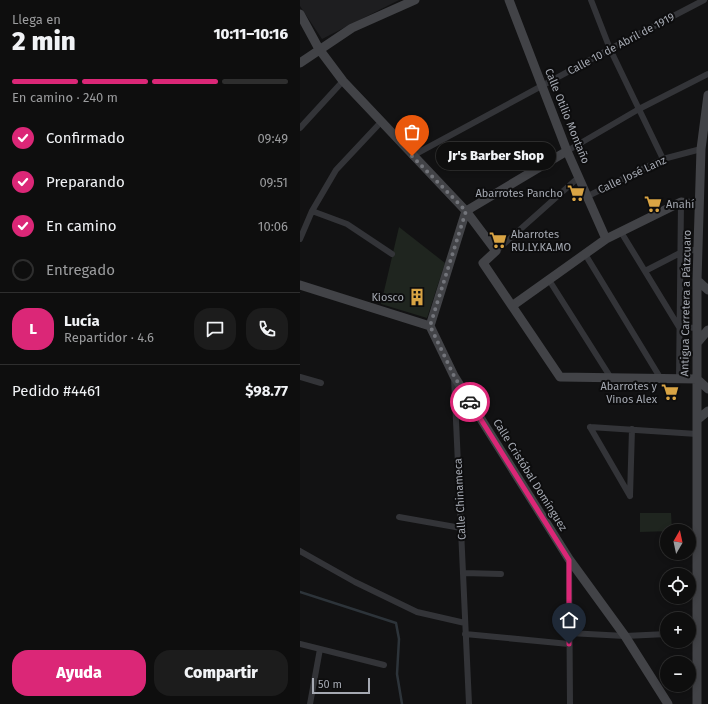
<!DOCTYPE html>
<html lang="es">
<meta charset="utf-8">
<style>
:root{--surface:#0e0e0e;--page:#1c1c1c;--text:#f1f3f6;--muted:#9b9c9e;--line:#2e2e2e;--accent:#db2777}
body{margin:0;font-family:"Fira Sans",sans-serif;background:var(--page);color:var(--text);height:100vh;display:flex;flex-direction:column;font-size:15px;white-space:nowrap}
*{box-sizing:border-box;margin:0}
p{font-size:13px;color:var(--muted)}
.icon{flex:none;width:22px;height:22px;fill:none;stroke:currentColor;stroke-width:2;stroke-linecap:round;stroke-linejoin:round}
.map{position:relative;flex:1;overflow:hidden}
.panel{display:flex;flex-direction:column;background:var(--surface);width:300px}
.panel>*{flex:none}
.needle{width:26px;rotate:9deg}
.buttons{position:absolute;left:360px;top:524px;display:grid;gap:8px}
.buttons a{display:grid;place-items:center;width:36px;height:36px;border-radius:50%;background:var(--surface);box-shadow:0 2px 6px #0003,0 0 0 1px var(--line);font-size:20px}
.scale{position:absolute;left:12px;bottom:10px;width:58px;box-sizing:border-box;padding-left:4px;border:2px solid #a5a9b2;border-top:0;font-size:11px;line-height:14px;white-space:nowrap;color:#a5a9b2;-webkit-text-stroke:3px #0d0d0e;paint-order:stroke}
.pin{position:absolute;display:grid;place-items:center;width:34px;height:34px;color:#fff;margin:-41px -17px;border-radius:50% 50% 50% 0;rotate:-45deg;box-shadow:0 0 4px #0007}
.pin .icon{rotate:45deg}
.courier{position:absolute;display:grid;place-items:center;width:40px;height:40px;margin:-20px;border:3px solid #db2777;border-radius:50%;background:#fff;color:#222;box-shadow:0 1px 5px #0007}
.bubble{position:absolute;height:28px;border-radius:14px;background:var(--surface);box-shadow:0 2px 6px #0003,0 0 0 1px var(--line);font-size:13px;font-weight:800;line-height:28px;text-align:center}
.overview em{font-style:normal;font-weight:800}
.overview div{display:flex;flex-direction:column-reverse}
.overview{display:flex;align-items:center;justify-content:space-between;height:68px;padding:0 12px}
h1{font-size:26px;font-weight:800;line-height:30px}
.bar{display:grid;grid-template-columns:repeat(4,1fr);gap:6px 4px;align-content:center;height:48px;padding:0 12px}
.bar i{height:5px;border-radius:3px;background:var(--line)}
.bar .selected{background:var(--accent)}
.bar p{grid-column:span 4}
.line{display:flex;align-items:center;gap:10px;padding:0 12px;border-top:1px solid var(--line)}
.line div{flex:1}
.round{display:grid;place-items:center;flex:none;width:42px;height:42px;border-radius:16px;background:var(--page)}
ol{padding:0 12px;list-style:none}
li{display:flex;align-items:center;gap:12px;height:44px}
li p{margin-inline-start:auto}
li .icon{padding:4px;border-radius:50%;background:var(--accent);color:#fff;stroke-width:4}
li:last-child{color:var(--muted)}
li i{width:22px;height:22px;border:2px solid var(--line);border-radius:50%}
.button{display:flex;gap:8px;margin-top:auto;padding:8px 12px}
.button a{flex:1;height:46px;border-radius:16px;background:var(--accent);color:#fff;font-size:16px;font-weight:800;line-height:46px;text-align:center}
.button a+a{background:var(--page);color:var(--text)}
main{display:flex;flex:1;min-height:0}
.map>svg:first-child{display:block}
.built{fill:#1e1e20}
.green{fill:#1f251f}
.lines{fill:none;stroke-linecap:round;stroke-linejoin:round}
.stream{stroke:#2d343a;stroke-width:2.5}
.street{stroke:#333438;stroke-width:6}
.secondary{stroke:#424347;stroke-width:9}
.done{stroke:#72747a;stroke-width:4;stroke-dasharray:0 7.2}
.route{stroke:#db2777;stroke-width:5}
.labels{text-anchor:middle;dominant-baseline:central;stroke-width:4;stroke-linejoin:round;paint-order:stroke}
.street-label{font-size:11px;fill:#a5a9b2;stroke:#0d0d0e}
.poi-label{font-size:11px;fill:#a5a9b2;stroke:#0d0d0e;text-anchor:end}
</style>
<main>
<section class="panel">
<div class="overview"><div><h1>2 min</h1><p>Llega en</p></div><em>10:11–10:16</em></div>
<div class="bar"><i class="selected"></i><i class="selected"></i><i class="selected"></i><i></i><p>En camino · 240 m</p></div>
<ol>
<li><svg class="icon" aria-label="check" viewBox="0 0 24 24"><path d="M5 12l5 5 9-10"/></svg>Confirmado<p>09:49</p></li>
<li><svg class="icon" aria-label="check" viewBox="0 0 24 24"><path d="M5 12l5 5 9-10"/></svg>Preparando<p>09:51</p></li>
<li><svg class="icon" aria-label="check" viewBox="0 0 24 24"><path d="M5 12l5 5 9-10"/></svg>En camino<p>10:06</p></li>
<li><i></i>Entregado</li>
</ol>
<div class="line" style="height:72px"><b class="round" style="background:var(--accent);color:#fff">L</b><div><b>Lucía</b><p>Repartidor · 4.6</p></div><a class="round"><svg class="icon" aria-label="chat" viewBox="0 0 24 24"><path d="M4 5h16v11H9l-5 4z"/></svg></a><a class="round"><svg class="icon" aria-label="phone" viewBox="0 0 24 24"><path d="M5 4h4l2 5-3 2q2 4 5 5l2-3 5 2v4C11 20 4 13 5 4z"/></svg></a></div>
<div class="line" style="height:52px"><div>Pedido #4461</div><b>$98.77</b></div>
<div class="button"><a>Ayuda</a><a>Compartir</a></div>
</section>
<div class="map">
<svg width="408" height="704" viewBox="0 0 408 704">
<rect width="100%" height="100%" fill="#121213"/>
<path class="built" d="M0,0H99L22,39L0,6Z"/>
<path class="green" d="M99,227L145,263L127,318L81,304Z
M340,513H371L372,531L340,532Z"/>
<g class="lines">
<path class="stream" d="M0,592L96,623L99,639L97,674L102,704"/>
<path class="street" d="M291,0L310,49L363,159
M0,128L43,81
M267,151L339,109L408,74
M112,156L310,49L404,0
M288,196L363,159L401,149
M12,211L47,224L92,254
M321,232L379,327L397,328
M0,239L12,211L36,170L81,122
M196,251L279,177
M285,254L361,379
M345,271L380,253L398,249
M249,280L311,378
M0,377L21,383
M154,377L169,704
M379,380L381,202
M290,427L397,434
M290,427L330,496
M330,496L332,429
M99,517L161,528
M0,551L55,582L117,612L165,623
M269,559L270,704
M164,573L201,574
M269,633L325,636L367,634
M165,634L269,644
M0,644L84,665
M10,704L20,649"/>
<path class="secondary" d="M209,0L267,151L306,239
M0,14L19,49L43,81L166,211L196,251L183,263L260,377L397,379L408,389
M0,63L52,28L115,0
M397,280L408,290
M0,285L130,326L154,376L269,559L325,636L368,704
M212,306L306,239L381,202L399,205
M130,326L166,211L267,151
M397,343L408,330
M397,420L408,411
M397,704V280L401,149L408,95"/>
</g>
<g class="lines">
<path class="done" d="M112,156L166,211L130,326L154,376L170,402"/>
<path class="route" d="M170,402L269,560V644"/>
</g>
<defs>
<g id="supermarket-bare" transform="scale(1.38)"><path d="M-6-5.5h2.5l.6 2H6L4.5 2H-2.5L-4.4-4H-6ZM-1.5 3.2a1.3 1.3 0 1 0 .1 0ZM3 3.2a1.3 1.3 0 1 0 .1 0Z" fill="#d9a444" stroke="#0d0d0e" stroke-width="2.5" paint-order="stroke"/></g>
<g id="building-bare" transform="scale(1.38)"><path d="M-4-6H4V6H1V3H-1V6H-4ZM-2.5-4.3h1.7v1.8h-1.7ZM.8-4.3h1.7v1.8H.8ZM-2.5-1h1.7V.8h-1.7ZM.8-1h1.7V.8H.8Z" fill="#d9a444" stroke="#0d0d0e" stroke-width="2.5" paint-order="stroke"/></g>
</defs>
<g fill-rule="evenodd">
<use href="#supermarket-bare" x="276" y="193"/>
<use href="#supermarket-bare" x="353" y="204"/>
<use href="#supermarket-bare" x="198" y="240"/>
<use href="#building-bare" x="117" y="297"/>
<use href="#supermarket-bare" x="370" y="392"/>
</g>
<g class="labels">
<g class="street-label">
<text transform="translate(321 44) rotate(-28)">Calle 10 de Abril de 1919</text>
<text transform="translate(267 116) rotate(68)">Calle Otilio Montaño</text>
<text transform="translate(332 175) rotate(-25)">Calle José Lanz</text>
<text transform="translate(386 303) rotate(-89)">Antigua Carretera a Pátzcuaro</text>
<text transform="translate(230 475) rotate(58)">Calle Cristóbal Domínguez</text>
<text transform="translate(160 499) rotate(-93)">Calle Chinameca</text>
</g>
<g class="poi-label">
<text x="263" y="193">Abarrotes Pancho</text>
<text x="366" y="204" text-anchor="start">Anahí</text>
<text x="211" y="234" text-anchor="start">Abarrotes<tspan x="211" dy="13">RU.LY.KA.MO</tspan></text>
<text x="104" y="297">Kiosco</text>
<text x="357" y="386">Abarrotes y<tspan x="357" dy="13">Vinos Alex</tspan></text>
</g>
</g>
</svg>
<div class="buttons">
<a><svg class="needle" viewBox="-14 -14 28 28"><path d="M0-13l5 13h-10z" fill="#e53935"/><path d="M0 13l5-13h-10z" fill="#9b9c9e"/></svg></a>
<a><svg class="icon" aria-label="locate" viewBox="0 0 24 24"><circle cx="12" cy="12" r="6"/><path d="M12 2v4M12 18v4M2 12h4M18 12h4"/></svg></a>
<a>+</a>
<a>−</a>
</div>
<div class="scale">50 m</div>
<div class="pin" style="left:112px;top:156px;background:#ea580c"><svg class="icon" aria-label="bag" viewBox="0 0 24 24"><path d="M5 8h14l-1 12H6zM9 8a3 3 0 0 1 6 0"/></svg></div>
<div class="pin" style="left:269px;top:644px;background:#1f2937"><svg class="icon" aria-label="home" viewBox="0 0 24 24"><path d="M3 11l9-7 9 7M6 9v11h12V9"/></svg></div>
<div class="courier" style="left:170px;top:402px"><svg class="icon" aria-label="car" viewBox="0 0 24 24"><path d="M5 17H2v-5l4-1 3-4h7l3 4 3 1v5h-3M9 17h6M6 11h13"/><circle cx="7" cy="17" r="2"/><circle cx="17" cy="17" r="2"/></svg></div>
<div class="bubble" style="left:136px;top:142px;width:120px">Jr's Barber Shop</div>
</div>
</main>
